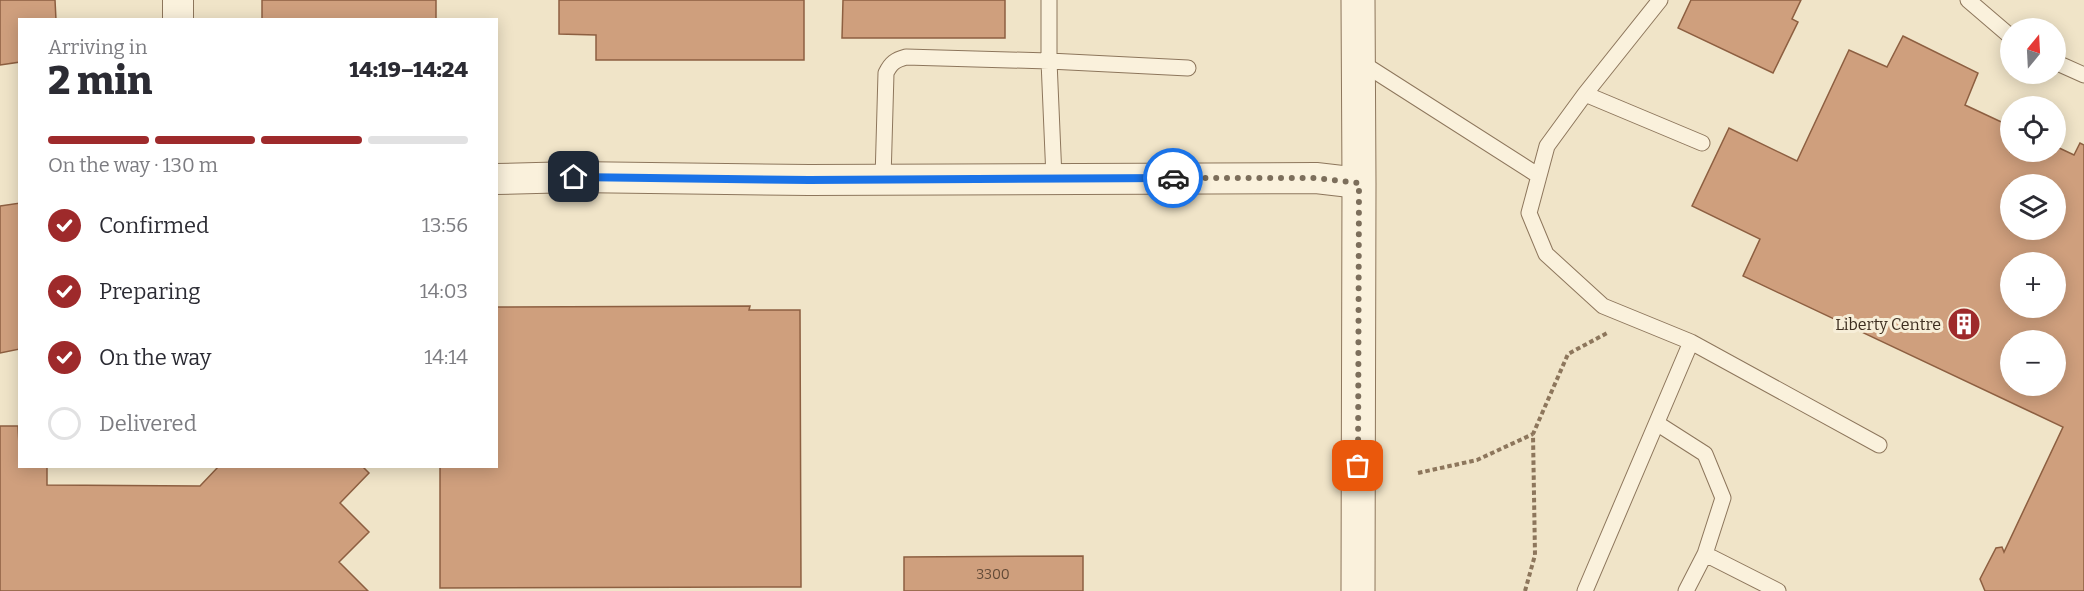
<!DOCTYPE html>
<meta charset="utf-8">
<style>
:root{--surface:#fff;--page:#f7f7f7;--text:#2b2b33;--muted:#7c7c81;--line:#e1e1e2;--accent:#9e2a2b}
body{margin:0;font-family:Bitter,serif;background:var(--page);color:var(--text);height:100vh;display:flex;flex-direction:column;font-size:22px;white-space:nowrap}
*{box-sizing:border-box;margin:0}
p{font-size:20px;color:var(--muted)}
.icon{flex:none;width:33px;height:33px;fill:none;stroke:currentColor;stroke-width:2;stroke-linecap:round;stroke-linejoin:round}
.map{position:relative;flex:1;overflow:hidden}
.side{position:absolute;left:18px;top:18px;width:480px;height:450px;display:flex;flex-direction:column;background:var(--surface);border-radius:0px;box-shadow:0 3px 15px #0003}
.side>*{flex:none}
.needle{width:39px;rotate:18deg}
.controls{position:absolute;left:2000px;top:18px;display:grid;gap:12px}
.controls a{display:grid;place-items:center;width:66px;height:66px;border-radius:50%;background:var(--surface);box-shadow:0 3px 15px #0003;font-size:30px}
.pin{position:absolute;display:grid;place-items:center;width:51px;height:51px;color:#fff;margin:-26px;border-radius:12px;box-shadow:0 3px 9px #0006}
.courier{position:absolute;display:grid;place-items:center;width:60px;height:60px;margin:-30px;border:4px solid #1a73e8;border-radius:50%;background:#fff;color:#222;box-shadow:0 2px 8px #0007}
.overview em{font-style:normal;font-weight:800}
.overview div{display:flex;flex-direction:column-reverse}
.overview{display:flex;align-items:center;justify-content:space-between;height:102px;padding:0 30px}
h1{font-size:39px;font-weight:800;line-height:45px}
.bar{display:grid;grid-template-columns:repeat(4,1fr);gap:9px 6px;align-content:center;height:72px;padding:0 30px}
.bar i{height:8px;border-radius:4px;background:var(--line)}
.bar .selected{background:var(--accent)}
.bar p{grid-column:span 4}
ol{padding:0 30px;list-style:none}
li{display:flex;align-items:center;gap:18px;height:66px}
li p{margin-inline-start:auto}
li .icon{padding:6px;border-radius:50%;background:var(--accent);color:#fff;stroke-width:4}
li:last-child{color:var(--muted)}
li i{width:33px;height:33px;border:3px solid var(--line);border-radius:50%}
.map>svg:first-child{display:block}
.building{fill:#cf9f7d;stroke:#8d5f41;stroke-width:1.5;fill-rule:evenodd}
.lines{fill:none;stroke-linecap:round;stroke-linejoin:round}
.service-casing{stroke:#8d765c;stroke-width:17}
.minor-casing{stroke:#8d765c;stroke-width:32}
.tertiary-casing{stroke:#8d765c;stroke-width:35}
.path{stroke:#8d765c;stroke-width:4;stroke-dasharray:4.5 3;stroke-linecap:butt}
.service{stroke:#faf1dc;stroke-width:15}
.minor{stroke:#faf1dc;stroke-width:30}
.tertiary{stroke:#faf1dc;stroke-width:33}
.done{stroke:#7c6e5b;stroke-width:6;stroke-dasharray:0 10.8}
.route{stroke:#1a73e8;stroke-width:8}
.labels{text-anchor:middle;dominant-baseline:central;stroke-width:6;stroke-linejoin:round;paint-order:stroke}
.number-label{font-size:14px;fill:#624a37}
.poi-label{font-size:16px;fill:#3d2e20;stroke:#f7eed8;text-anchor:end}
</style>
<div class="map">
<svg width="2084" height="591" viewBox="0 0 2084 591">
<rect width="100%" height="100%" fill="#f0e4c8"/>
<path class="building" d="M0,0H55L56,20H20V62L0,65Z
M262,0H436V20H262Z
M559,0H804V60H596V35L559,34Z
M843,0H1005V38H842Z
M1691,0H1801L1792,19L1798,22L1773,73L1678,28Z
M1903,36L1978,73L1965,105L2010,126V152H2055V146L2074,155L2080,143L2084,145V591H1985L1980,579L1996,548L2002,547L2004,552L2063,427L1743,276L1760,239L1692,206L1729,128L1797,161L1849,50L1887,67ZM2010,184H2055V230H2010ZM2010,262H2055V308H2010ZM2010,340H2055V386H2010Z
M20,203V349L0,353V206Z
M750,306L749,310H800L801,587L440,588V466H496V307Z
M0,426H18L20,466H47V485L200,486L219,466H362L369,473L340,503L369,532L339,562L368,591H0Z
M1083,556V591H904V557Z"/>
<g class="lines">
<g class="service-casing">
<path id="service" d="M1049,0V61L1054,178
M1660,0L1585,94L1547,146L1529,213L1546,254L1603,306L1691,342L1879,445
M1968,0L2010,36
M1359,61L1539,176
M2055,62L2084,75
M1585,94L1702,143
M883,179L886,73C891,63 895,60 906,57L1049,61L1188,68
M1658,424L1705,454L1723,498L1705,554L1778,591
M1585,591L1691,342
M1686,591L1705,554"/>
</g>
<g class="minor-casing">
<path id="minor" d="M178,20V0
M496,179L574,177L809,180L1316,178L1359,183"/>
</g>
<g class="tertiary-casing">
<path id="tertiary" d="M1358,0L1359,183L1358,591"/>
</g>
<path class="path" d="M1418,473L1477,460L1533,434
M1525,591L1535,555L1533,434L1568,354L1609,332"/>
<use href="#service" class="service"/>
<use href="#minor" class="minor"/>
<use href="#tertiary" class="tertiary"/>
</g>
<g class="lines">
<path class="done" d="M1173,178H1316L1359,183L1358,466"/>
<path class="route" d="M574,177L809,180L1173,178"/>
</g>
<defs>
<g id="building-disc" transform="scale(1.725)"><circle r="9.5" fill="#9e2a2b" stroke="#f7eed8"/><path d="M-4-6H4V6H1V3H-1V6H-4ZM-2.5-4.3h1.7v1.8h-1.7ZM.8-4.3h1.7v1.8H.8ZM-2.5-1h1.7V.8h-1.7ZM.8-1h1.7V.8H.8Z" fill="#fff"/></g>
</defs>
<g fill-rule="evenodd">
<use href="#building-disc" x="1964" y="324"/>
</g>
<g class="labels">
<g class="number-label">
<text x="993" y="574">3300</text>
</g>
<g class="poi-label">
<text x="1941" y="324">Liberty Centre</text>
</g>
</g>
</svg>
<div class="controls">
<a><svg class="needle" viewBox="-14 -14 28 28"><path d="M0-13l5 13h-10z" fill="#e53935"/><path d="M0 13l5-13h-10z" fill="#7c7c81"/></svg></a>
<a><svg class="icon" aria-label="locate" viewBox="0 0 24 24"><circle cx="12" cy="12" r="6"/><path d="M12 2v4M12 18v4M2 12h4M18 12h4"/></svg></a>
<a><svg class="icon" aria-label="layers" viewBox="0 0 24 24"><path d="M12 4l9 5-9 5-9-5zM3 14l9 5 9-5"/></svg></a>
<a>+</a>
<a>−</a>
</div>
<div class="pin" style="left:1358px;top:466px;background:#ea580c"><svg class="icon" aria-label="bag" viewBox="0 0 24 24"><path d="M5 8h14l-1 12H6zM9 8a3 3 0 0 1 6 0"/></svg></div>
<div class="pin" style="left:574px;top:177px;background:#1f2937"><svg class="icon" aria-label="home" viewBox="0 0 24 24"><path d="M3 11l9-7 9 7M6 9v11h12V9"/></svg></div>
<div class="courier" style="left:1173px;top:178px"><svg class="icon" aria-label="car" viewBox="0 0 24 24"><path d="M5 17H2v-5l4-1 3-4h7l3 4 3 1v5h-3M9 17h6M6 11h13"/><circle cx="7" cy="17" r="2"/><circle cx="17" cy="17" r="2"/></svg></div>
<section class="side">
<div class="overview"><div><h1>2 min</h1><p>Arriving in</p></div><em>14:19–14:24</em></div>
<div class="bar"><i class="selected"></i><i class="selected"></i><i class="selected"></i><i></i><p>On the way · 130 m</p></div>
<ol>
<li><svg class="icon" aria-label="check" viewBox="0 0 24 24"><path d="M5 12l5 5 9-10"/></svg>Confirmed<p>13:56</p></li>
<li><svg class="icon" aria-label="check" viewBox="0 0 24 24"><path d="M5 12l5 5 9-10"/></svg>Preparing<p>14:03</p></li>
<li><svg class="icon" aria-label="check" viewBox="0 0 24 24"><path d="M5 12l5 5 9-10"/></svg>On the way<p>14:14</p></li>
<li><i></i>Delivered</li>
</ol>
</section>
</div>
